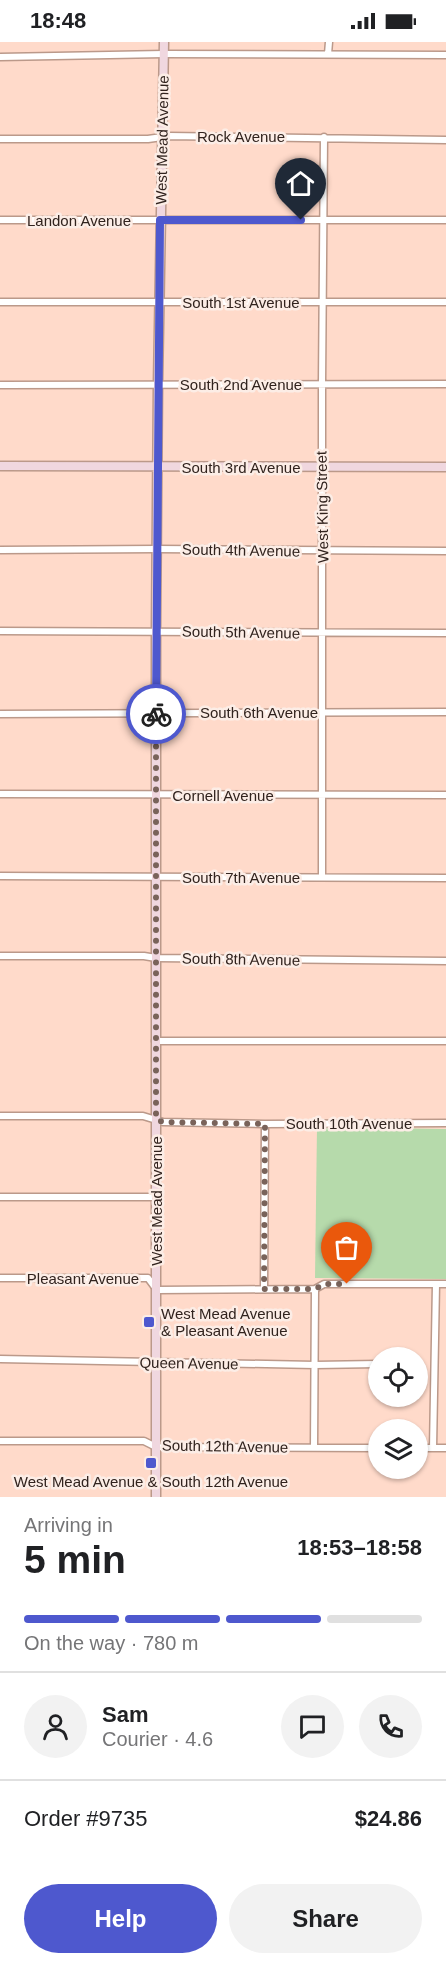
<!DOCTYPE html>
<meta charset="utf-8">
<style>
:root{--surface:#fff;--page:#f2f2f2;--text:#202124;--muted:#757577;--line:#e0e0e0;--accent:#4e58ce}
body{margin:0;font-family:Arial,sans-serif;background:var(--page);color:var(--text);height:100vh;display:flex;flex-direction:column;font-size:22px;white-space:nowrap}
*{box-sizing:border-box;margin:0}
p{font-size:20px;color:var(--muted)}
.icon{flex:none;width:33px;height:33px;fill:none;stroke:currentColor;stroke-width:2;stroke-linecap:round;stroke-linejoin:round}
.map{position:relative;height:1455px;overflow:hidden}
.details{display:flex;flex-direction:column;background:var(--surface);flex:1}
.details>*{flex:none}
.tools{position:absolute;left:368px;top:1305px;display:grid;gap:12px}
.tools a{display:grid;place-items:center;width:60px;height:60px;border-radius:50%;background:var(--surface);box-shadow:0 2px 4px #0004;font-size:30px}
.pin{position:absolute;display:grid;place-items:center;width:51px;height:51px;color:#fff;margin:-62px -26px;border-radius:50% 50% 50% 0;rotate:-45deg;box-shadow:0 0 6px #0007}
.pin .icon{rotate:45deg}
.courier{position:absolute;display:grid;place-items:center;width:60px;height:60px;margin:-30px;border:4px solid #4e58ce;border-radius:50%;background:#fff;color:#222;box-shadow:0 2px 8px #0007}
.overview em{font-style:normal;font-weight:600}
.overview div{display:flex;flex-direction:column-reverse}
.overview{display:flex;align-items:center;justify-content:space-between;height:102px;padding:0 24px}
h1{font-size:39px;font-weight:600;line-height:45px}
.bar{display:grid;grid-template-columns:repeat(4,1fr);gap:9px 6px;align-content:center;height:72px;padding:0 24px}
.bar i{height:8px;border-radius:4px;background:var(--line)}
.bar .active{background:var(--accent)}
.bar p{grid-column:span 4}
.line{display:flex;align-items:center;gap:15px;padding:0 24px;border-top:2px solid var(--line)}
.line div{flex:1}
.round{display:grid;place-items:center;flex:none;width:63px;height:63px;border-radius:32px;background:var(--page)}
.cta{display:flex;gap:12px;margin-top:auto;padding:12px 24px}
.cta a{flex:1;height:69px;border-radius:36px;background:var(--accent);color:#fff;font-size:24px;font-weight:600;line-height:69px;text-align:center}
.cta a+a{background:var(--page);color:var(--text)}
.status{display:flex;justify-content:space-between;align-items:center;height:42px;padding:0 30px;background:var(--surface);direction:ltr}
.status svg{height:16px;fill:currentColor}
.map>svg:first-child{display:block}
.green{fill:#b6daab}
.lines{fill:none;stroke-linecap:round;stroke-linejoin:round}
.street-casing{stroke:#bb998a;stroke-width:9}
.secondary-casing{stroke:#bb998a;stroke-width:11}
.street{stroke:#fff;stroke-width:6}
.secondary{stroke:#f0d7df;stroke-width:8}
.done{stroke:#79635a;stroke-width:6;stroke-dasharray:0 10.8}
.route{stroke:#4e58ce;stroke-width:8}
.poi-dot{fill:#4e58ce;stroke:#fcede6;stroke-width:2}
.labels{text-anchor:middle;dominant-baseline:central;stroke-width:5;stroke-linejoin:round;paint-order:stroke}
.street-label{font-size:15px;fill:#31231e;stroke:#fcede6}
.poi-label{font-size:15px;fill:#31231e;stroke:#fcede6;text-anchor:start}
</style>
<div class="status"><b>18:48</b><svg viewBox="0 0 49 12"><path d="M0 12V9h3v3zM5 12V6h3v6zM10 12V3h3v9zM15 12V0h3v12zM26 1h20v11H26zM47 4h2v5h-2z"/></svg></div>
<div class="map">
<svg width="446" height="1455" viewBox="0 0 446 1455">
<rect width="100%" height="100%" fill="#ffdaca"/>
<path class="green" d="M317,1085L446,1087V1237L315,1236Z"/>
<g class="lines">
<g class="street-casing">
<path id="street" d="M328,12L329,0
M0,15L164,12L446,13
M0,97H148L169,94L446,98
M0,178H446
M0,260H446
M0,343L446,342
M0,508L157,507L446,509
M0,589L446,591
M0,672L446,670
M0,752L446,753
M0,834L446,836
M322,835V342L324,95
M0,914H144L156,916L446,919
M155,999H446
M0,1074H143L163,1080L265,1082L446,1081
M0,1155H156
M0,1236H148L157,1248L315,1247L324,1242H446
M264,1247L265,1082
M0,1317L315,1323L378,1322
M0,1399H144L156,1405L378,1406
M314,1405L315,1247
M417,1406H446
M433,1406L436,1242"/>
</g>
<g class="secondary-casing">
<path id="secondary" d="M0,424L446,425
M156,1455V589L158,342L164,0"/>
</g>
<use href="#street" class="street"/>
<use href="#secondary" class="secondary"/>
</g>
<g class="lines">
<path class="done" d="M156,672V1077L163,1080L265,1082L264,1247H315L324,1242H347"/>
<path class="route" d="M156,672L160,178H301"/>
</g>
<g class="poi-dot">
<rect x="143" y="1274" width="12" height="12" rx="3"/>
<rect x="145" y="1415" width="12" height="12" rx="3"/>
</g>
<g class="labels">
<g class="street-label">
<text x="241" y="94">Rock Avenue</text>
<text transform="translate(162 98) rotate(-89)">West Mead Avenue</text>
<text x="79" y="178">Landon Avenue</text>
<text x="241" y="260">South 1st Avenue</text>
<text x="241" y="342">South 2nd Avenue</text>
<text x="241" y="425">South 3rd Avenue</text>
<text transform="translate(322 465) rotate(-91)">West King Street</text>
<text transform="translate(241 508) rotate(1)">South 4th Avenue</text>
<text transform="translate(241 590) rotate(1)">South 5th Avenue</text>
<text x="259" y="670">South 6th Avenue</text>
<text x="223" y="753">Cornell Avenue</text>
<text x="241" y="835">South 7th Avenue</text>
<text transform="translate(241 917) rotate(1)">South 8th Avenue</text>
<text x="349" y="1081">South 10th Avenue</text>
<text transform="translate(156 1159) rotate(-90)">West Mead Avenue</text>
<text x="83" y="1236">Pleasant Avenue</text>
<text transform="translate(189 1321) rotate(1)">Queen Avenue</text>
<text transform="translate(225 1404) rotate(1)">South 12th Avenue</text>
</g>
<g class="poi-label">
<text x="161" y="1271">West Mead Avenue<tspan x="161" dy="17">&amp; Pleasant Avenue</tspan></text>
<text x="151" y="1439" text-anchor="middle">West Mead Avenue &amp; South 12th Avenue</text>
</g>
</g>
</svg>
<div class="tools">
<a><svg class="icon" aria-label="locate" viewBox="0 0 24 24"><circle cx="12" cy="12" r="6"/><path d="M12 2v4M12 18v4M2 12h4M18 12h4"/></svg></a>
<a><svg class="icon" aria-label="layers" viewBox="0 0 24 24"><path d="M12 4l9 5-9 5-9-5zM3 14l9 5 9-5"/></svg></a>
</div>
<div class="pin" style="left:347px;top:1242px;background:#ea580c"><svg class="icon" aria-label="bag" viewBox="0 0 24 24"><path d="M5 8h14l-1 12H6zM9 8a3 3 0 0 1 6 0"/></svg></div>
<div class="pin" style="left:301px;top:178px;background:#1f2937"><svg class="icon" aria-label="home" viewBox="0 0 24 24"><path d="M3 11l9-7 9 7M6 9v11h12V9"/></svg></div>
<div class="courier" style="left:156px;top:672px"><svg class="icon" aria-label="bike" viewBox="0 0 24 24"><circle cx="6" cy="16" r="4"/><circle cx="18" cy="16" r="4"/><path d="M6 16l4-8h5l3 8M10 8l3 8H6M13 5h3"/></svg></div>
</div>
<section class="details">
<div class="overview"><div><h1>5 min</h1><p>Arriving in</p></div><em>18:53–18:58</em></div>
<div class="bar"><i class="active"></i><i class="active"></i><i class="active"></i><i></i><p>On the way · 780 m</p></div>
<div class="line" style="height:108px"><a class="round"><svg class="icon" aria-label="person" viewBox="0 0 24 24"><circle cx="12" cy="8" r="4"/><path d="M4 21q1-7 8-7t8 7"/></svg></a><div><b>Sam</b><p>Courier · 4.6</p></div><a class="round"><svg class="icon" aria-label="chat" viewBox="0 0 24 24"><path d="M4 5h16v11H9l-5 4z"/></svg></a><a class="round"><svg class="icon" aria-label="phone" viewBox="0 0 24 24"><path d="M5 4h4l2 5-3 2q2 4 5 5l2-3 5 2v4C11 20 4 13 5 4z"/></svg></a></div>
<div class="line" style="height:78px"><div>Order #9735</div><b>$24.86</b></div>
<div class="cta"><a>Help</a><a>Share</a></div>
</section>
